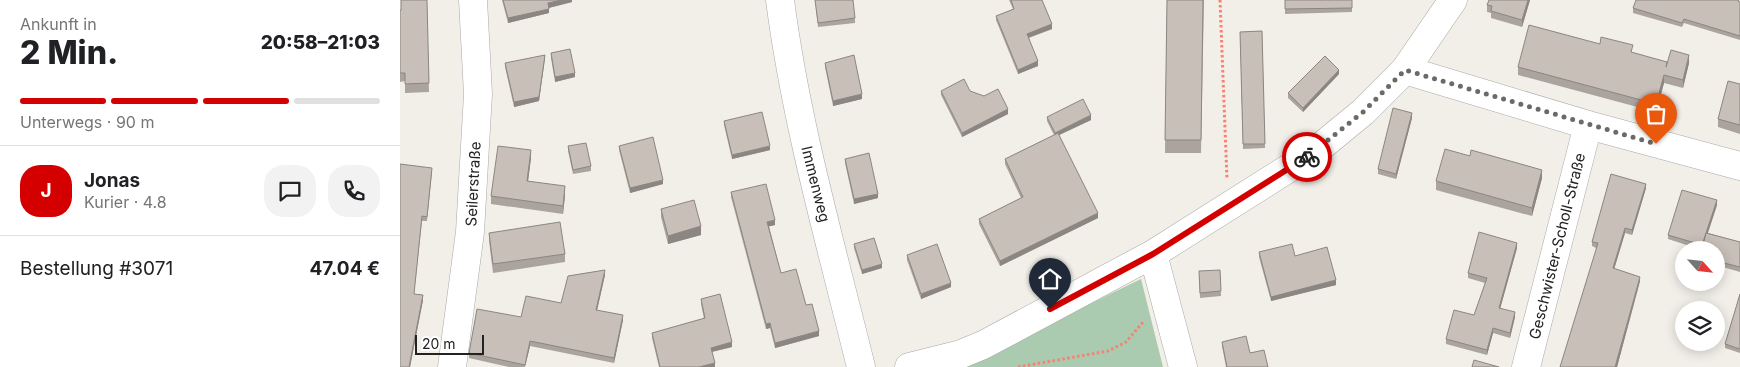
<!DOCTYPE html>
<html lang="de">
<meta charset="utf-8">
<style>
:root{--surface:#fff;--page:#f2f2f2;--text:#202124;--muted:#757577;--line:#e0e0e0;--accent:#d40000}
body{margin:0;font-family:Inter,sans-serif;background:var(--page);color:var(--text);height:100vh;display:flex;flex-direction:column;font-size:19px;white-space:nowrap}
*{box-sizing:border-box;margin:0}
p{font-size:16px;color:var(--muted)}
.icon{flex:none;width:28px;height:28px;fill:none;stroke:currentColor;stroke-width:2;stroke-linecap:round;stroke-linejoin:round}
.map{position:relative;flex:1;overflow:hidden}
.sheet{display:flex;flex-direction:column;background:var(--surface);width:400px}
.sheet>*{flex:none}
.needle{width:32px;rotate:117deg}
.controls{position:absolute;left:1275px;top:241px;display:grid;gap:10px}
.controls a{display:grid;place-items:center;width:50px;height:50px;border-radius:50%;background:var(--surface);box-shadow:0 2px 12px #0003;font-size:25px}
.scale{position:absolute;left:15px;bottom:12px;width:69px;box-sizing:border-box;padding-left:5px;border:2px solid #222;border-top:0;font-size:14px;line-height:18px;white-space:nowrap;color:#222;-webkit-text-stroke:4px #fff;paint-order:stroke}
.pin{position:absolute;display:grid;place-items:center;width:42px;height:42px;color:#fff;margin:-51px -21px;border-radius:50% 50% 50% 0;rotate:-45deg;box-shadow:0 0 5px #0007}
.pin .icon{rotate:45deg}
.courier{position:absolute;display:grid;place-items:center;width:50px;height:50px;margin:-25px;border:4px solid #d40000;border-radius:50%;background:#fff;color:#222;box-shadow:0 1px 6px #0007}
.headline em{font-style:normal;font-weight:800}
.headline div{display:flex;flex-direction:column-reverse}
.headline{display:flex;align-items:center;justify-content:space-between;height:85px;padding:0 20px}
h1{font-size:32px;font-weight:800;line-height:38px}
.bar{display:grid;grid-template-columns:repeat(4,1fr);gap:8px 5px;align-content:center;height:60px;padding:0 20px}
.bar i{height:6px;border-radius:4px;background:var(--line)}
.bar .current{background:var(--accent)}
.bar p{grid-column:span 4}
.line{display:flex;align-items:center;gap:12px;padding:0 20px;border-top:1px solid var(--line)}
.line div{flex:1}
.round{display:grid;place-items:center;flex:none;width:52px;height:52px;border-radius:20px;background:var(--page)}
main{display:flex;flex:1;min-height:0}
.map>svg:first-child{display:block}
.cemetery{fill:#aacbaf}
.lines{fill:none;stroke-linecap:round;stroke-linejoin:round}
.minor-casing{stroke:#a9a9a9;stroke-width:29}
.path{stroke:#fa8072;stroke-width:3;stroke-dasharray:2.5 2.5;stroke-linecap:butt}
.minor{stroke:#fff;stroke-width:28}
.wall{fill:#aba49e}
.shaded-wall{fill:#8b8681}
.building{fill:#c7bfb8;stroke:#8b8681}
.done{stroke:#6b6a68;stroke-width:5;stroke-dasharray:0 9}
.route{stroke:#d40000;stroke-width:6}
.labels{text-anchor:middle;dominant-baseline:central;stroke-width:4.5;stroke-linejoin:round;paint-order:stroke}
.street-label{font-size:15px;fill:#222;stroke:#fff}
</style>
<main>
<section class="sheet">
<div class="headline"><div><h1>2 Min.</h1><p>Ankunft in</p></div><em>20:58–21:03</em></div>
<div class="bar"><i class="current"></i><i class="current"></i><i class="current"></i><i></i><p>Unterwegs · 90 m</p></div>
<div class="line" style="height:90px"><b class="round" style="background:var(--accent);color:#fff">J</b><div><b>Jonas</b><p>Kurier · 4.8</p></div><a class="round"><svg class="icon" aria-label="chat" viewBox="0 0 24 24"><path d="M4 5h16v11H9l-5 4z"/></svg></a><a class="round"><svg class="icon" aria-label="phone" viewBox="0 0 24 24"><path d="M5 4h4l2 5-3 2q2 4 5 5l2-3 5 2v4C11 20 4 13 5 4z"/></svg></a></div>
<div class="line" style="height:65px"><div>Bestellung #3071</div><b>47.04 €</b></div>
</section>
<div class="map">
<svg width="1340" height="367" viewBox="0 0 1340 367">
<rect width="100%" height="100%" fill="#f2efe9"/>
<path class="cemetery" d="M741,279L763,367H559Z"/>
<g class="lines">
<g class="minor-casing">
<path id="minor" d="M380,0C396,124 431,245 461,367
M1005,70L1188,125L1340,166
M753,254L783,367
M52,367L70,232L78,94L73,0
M509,367L561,354L583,345L753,254L913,153L963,112L1005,70L1053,0
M1126,367L1188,125"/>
</g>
<path class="path" d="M820,0L827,179
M618,367L708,351L726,342L744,321"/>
<use href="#minor" class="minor"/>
</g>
<path class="wall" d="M27,0L29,92L5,93V81L0,82V10Z
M102,0H172V2L149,8V13L108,23Z
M415,0L455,18V23L418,27Z
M609,0H642L652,29L629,38L638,66L618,74L596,20V16L613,9Z
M767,0H804L801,153H765Z
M885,0H952V12L885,14Z
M1089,0H1130L1122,27L1091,18V13L1087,12V5Z
M1339,0V2H1340V40L1284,23L1282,27L1233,13V8Z
M862,31L865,148L843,149L840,32Z
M151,53L175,77L155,82L151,58Z
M1233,53L1267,62L1289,63L1283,88L1264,83L1256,112L1118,75V67Z
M145,59L139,101L114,107L105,67V63Z
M425,63L462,99L433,106L425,67Z
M939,74L903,112L888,98V93Z
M1340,84V134L1318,127V119Z
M541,91H570L608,114L562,137L541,95Z
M647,117L691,120L659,135L698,218L600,266L579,224V219L621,198L605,164V159L654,135L647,121Z
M1012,118L996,179L978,174V169Z
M324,121L370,150L332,159L324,125Z
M168,146L191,166V171L173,174L168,151Z
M219,146L263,184L230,193L219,150Z
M131,158L128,181L165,195L163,214L91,204V196Z
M445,159L478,198L454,204L445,163Z
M0,164L32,172L27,221H22L14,294L23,300L10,367Z
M1142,178L1132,216L1036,190V181Z
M1246,188L1232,235L1225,233L1214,269L1240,281L1217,367L1196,248L1192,246V242Z
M331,192L375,225L369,226L381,273L406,305L419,336L375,348L370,328L366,329L331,197Z
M1317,205L1308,233L1340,242V272L1316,265V250H1302L1268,239V235Z
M261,209L301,235L268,244L261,217Z
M89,233L165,254V262L93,273L89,241Z
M454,244L482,268L462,274L454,248Z
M1117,248L1100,308L1115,317L1110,338L1093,333L1087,355L1046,344V339L1074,315L1085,283L1068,278V273Z
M859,252L895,256L936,285L871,301L859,257Z
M507,255L551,287L521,299L507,260Z
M820,270L821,296L800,298L799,276Z
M205,275L197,310L223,320L214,363L130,346L125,367H109L69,358V353L121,317L161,303Z
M1340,294V353L1325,348V344Z
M301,299L332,347L312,352L315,367H259L252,338V333L304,319L301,304Z
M822,342L850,353L868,367H826L822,346Z"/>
<path class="shaded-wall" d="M162,0H172V2L148,8V3Z
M1128,0H1130L1122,27V20Z
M149,9V13L108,23V18Z
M652,24V29L627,38V34Z
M145,55L139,101L114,107V102Z
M1289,55V63L1283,88V80Z
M638,61V66L618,74V70Z
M939,70V74L903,112V108Z
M175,73V77L155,82V77Z
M1264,75V83L1256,112V104Z
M462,94V99L433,106V101Z
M608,109V114L562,137V133Z
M1012,113V118L996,179V174Z
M691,115V120L655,137V133Z
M370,146V150L332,159V155Z
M131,150V158L127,189V181Z
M1142,170V178L1132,216V208Z
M263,180V184L230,193V188Z
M1246,184V188L1232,235V230Z
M165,186V195L163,214V206Z
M478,194V198L454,204V199Z
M1317,200V205L1302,250V245Z
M698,213V218L600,266V261Z
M375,220V225L367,227V222Z
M301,226V235L268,244V236Z
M1225,228V233L1213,273V268Z
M1117,243V248L1099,313V308Z
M482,264V268L462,274V270Z
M205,270V275L196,315V310Z
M1240,277V281L1217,367H1215Z
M936,280V285L871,301V297Z
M551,283V287L521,299V294Z
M23,295V300L10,367H9Z
M1115,312V317L1110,338V333Z
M223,315V320L214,363V358Z
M370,323V328L366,329V324Z
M1093,328V333L1087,355V350Z
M419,331V336L375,348V343Z
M130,341V346L125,367Z
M332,342V347L311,352V348Z
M315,363V367H299Z"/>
<path class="building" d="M1,0H27L29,83L5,84V73H0V10H1Z
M103,0H162L148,3L149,9L108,18Z
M415,0H453L455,18L418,23Z
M611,0H642L652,24L627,34L638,61L618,70L596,16L614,9Z
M767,0H803L801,140H765Z
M885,0H952V8L885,9Z
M1089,0H1128L1122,20L1091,11L1092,6L1087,5Z
M1236,0H1338V1L1340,2V36L1284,19L1282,23L1233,8Z
M1129,25L1200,44L1201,37L1233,45L1231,52L1267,62L1266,67L1271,50L1289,55L1283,80L1264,75L1256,104L1118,67Z
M862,31L865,144H843L840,32Z
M170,49L175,73L155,77L151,53Z
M145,55L139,97L114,102L105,63Z
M454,55L462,94L433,101L425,63Z
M925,56L939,70L903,108L888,93Z
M564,79L570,91L584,96L598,89L608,109L562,133L541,91Z
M1328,81L1340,84V125L1318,119Z
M683,99L691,115L655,133L647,117Z
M993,108L1012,113L996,174L978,169Z
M362,112L370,146L332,155L324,121Z
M658,133L698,213L600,261L579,219L623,197L605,159Z
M253,137L263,180L230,188L219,146Z
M186,143L191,166L173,170L168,146Z
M98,146L131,150L127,181L165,186L163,206L91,196Z
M1045,149L1070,156L1071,150L1142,170L1132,208L1036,181Z
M469,153L478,194L454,199L445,159Z
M0,164L32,168L27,217L22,216L14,294L23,295L9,367H0Z
M1211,174L1246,184L1232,230L1225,228L1213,268L1240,277L1215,367H1160L1198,243L1192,242Z
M366,184L375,220L367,222L381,273L396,269L406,305L412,304L419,331L375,343L370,323L366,324L331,192Z
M1282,190L1317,200L1302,245L1268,235Z
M294,200L301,226L268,236L261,209Z
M160,222L165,254L93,264L89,233Z
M1079,232L1117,243L1099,308L1115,312L1110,333L1093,328L1087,350L1046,339L1054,310L1074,315L1087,278L1068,273Z
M1306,233L1340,242V267L1316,261V250H1302Z
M474,238L482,264L462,270L454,244Z
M537,244L551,283L521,294L507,255Z
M892,244L895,256L927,247L936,280L871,297L859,252Z
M205,270L196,310L223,315L214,358L130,341L125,365L69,353L77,309L121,317L126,296L161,303L168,276Z
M820,270L821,291L800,293L799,271Z
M320,294L332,342L311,348L315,363L299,367H260L252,333L305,318L301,299Z
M1340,294V349L1325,344Z
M846,336L850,353L864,350L868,367H827L822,342Z
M1074,360L1099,367H1072Z"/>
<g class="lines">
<path class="done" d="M907,157L963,112L1005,70L1256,144"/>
<path class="route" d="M650,309L753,254L907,157"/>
</g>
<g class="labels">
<g class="street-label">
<text transform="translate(73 184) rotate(-87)">Seilerstraße</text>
<text transform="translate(416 184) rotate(76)">Immenweg</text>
<text transform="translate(1157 246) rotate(-76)">Geschwister-Scholl-Straße</text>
</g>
</g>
</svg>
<div class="controls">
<a><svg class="needle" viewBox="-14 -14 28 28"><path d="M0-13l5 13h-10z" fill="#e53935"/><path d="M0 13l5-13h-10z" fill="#757577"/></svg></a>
<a><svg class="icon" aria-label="layers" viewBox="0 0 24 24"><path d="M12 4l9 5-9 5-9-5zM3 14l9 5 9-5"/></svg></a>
</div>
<div class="scale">20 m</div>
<div class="pin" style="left:1256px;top:144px;background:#ea580c"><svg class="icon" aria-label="bag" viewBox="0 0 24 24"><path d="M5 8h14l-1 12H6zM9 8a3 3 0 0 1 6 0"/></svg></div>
<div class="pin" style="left:650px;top:309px;background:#1f2937"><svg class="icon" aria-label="home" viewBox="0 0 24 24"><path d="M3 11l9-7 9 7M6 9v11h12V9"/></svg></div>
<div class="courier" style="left:907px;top:157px"><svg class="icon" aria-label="bike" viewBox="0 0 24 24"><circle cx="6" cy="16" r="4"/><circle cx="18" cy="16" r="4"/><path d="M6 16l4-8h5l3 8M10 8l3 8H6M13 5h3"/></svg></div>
</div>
</main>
